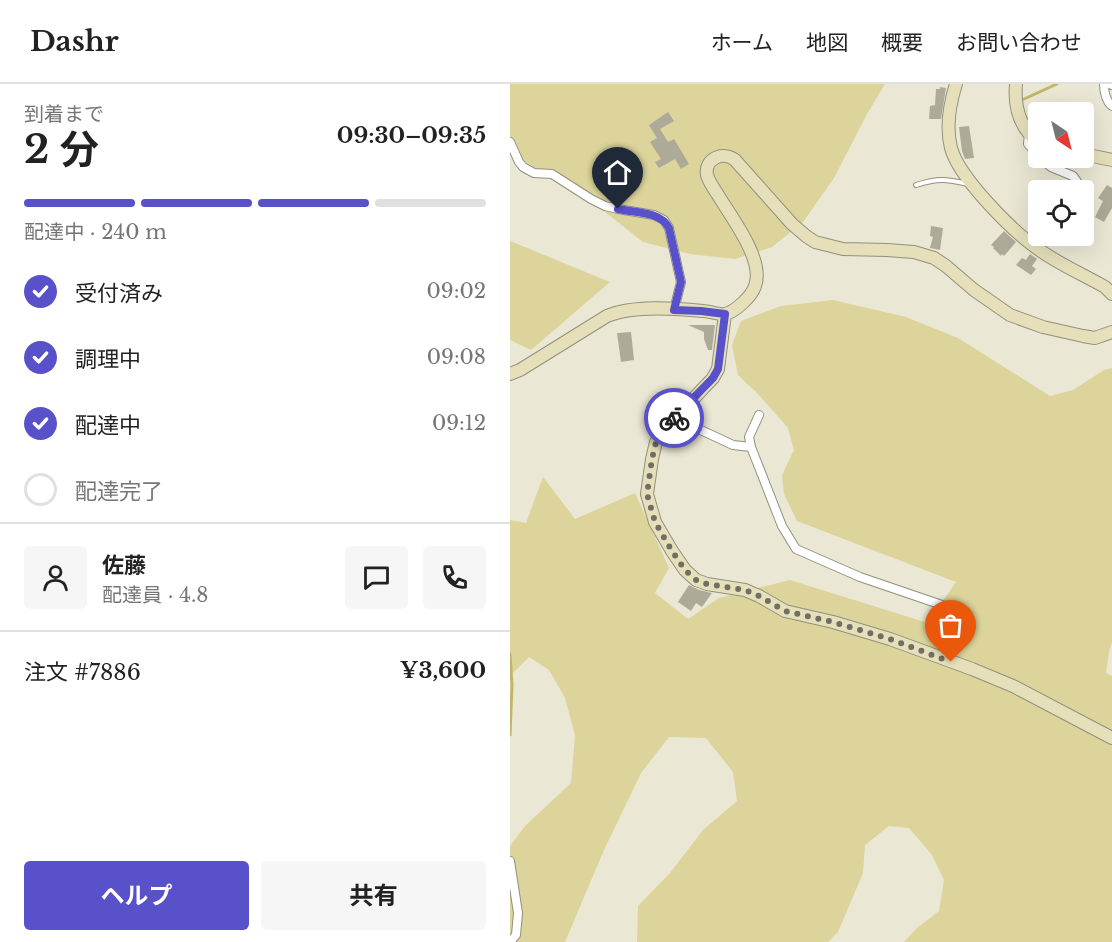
<!DOCTYPE html>
<html lang="ja">
<meta charset="utf-8">
<style>
:root{--surface:#fff;--page:#f6f6f6;--text:#222;--muted:#767676;--line:#e0e0e0;--accent:#5851c9}
body{margin:0;font-family:"Libre Baskerville","Noto Sans JP",serif;background:var(--page);color:var(--text);height:100vh;display:flex;flex-direction:column;font-size:22px;white-space:nowrap}
*{box-sizing:border-box;margin:0}
p{font-size:20px;color:var(--muted)}
.icon{flex:none;width:33px;height:33px;fill:none;stroke:currentColor;stroke-width:2;stroke-linecap:round;stroke-linejoin:round}
.map{position:relative;flex:1;overflow:hidden}
.panel{display:flex;flex-direction:column;background:var(--surface);width:510px}
.panel>*{flex:none}
.needle{width:39px;rotate:145deg}
.buttons{position:absolute;left:518px;top:18px;display:grid;gap:12px}
.buttons a{display:grid;place-items:center;width:66px;height:66px;border-radius:6px;background:var(--surface);box-shadow:0 6px 24px #0002;font-size:30px}
.pin{position:absolute;display:grid;place-items:center;width:51px;height:51px;color:#fff;margin:-62px -26px;border-radius:50% 50% 50% 0;rotate:-45deg;box-shadow:0 0 6px #0007}
.pin .icon{rotate:45deg}
.courier{position:absolute;display:grid;place-items:center;width:60px;height:60px;margin:-30px;border:4px solid #5851c9;border-radius:50%;background:#fff;color:#222;box-shadow:0 2px 8px #0007}
.head em{font-style:normal;font-weight:700}
.head div{display:flex;flex-direction:column-reverse}
.head{display:flex;align-items:center;justify-content:space-between;height:102px;padding:0 24px}
h1{font-size:39px;font-weight:700;line-height:45px}
.bar{display:grid;grid-template-columns:repeat(4,1fr);gap:9px 6px;align-content:center;height:72px;padding:0 24px}
.bar i{height:8px;border-radius:4px;background:var(--line)}
.bar .current{background:var(--accent)}
.bar p{grid-column:span 4}
.line{display:flex;align-items:center;gap:15px;padding:0 24px;border-top:2px solid var(--line)}
.line div{flex:1}
.round{display:grid;place-items:center;flex:none;width:63px;height:63px;border-radius:6px;background:var(--page)}
ol{padding:0 24px;list-style:none}
li{display:flex;align-items:center;gap:18px;height:66px}
li p{margin-inline-start:auto}
li .icon{padding:6px;border-radius:50%;background:var(--accent);color:#fff;stroke-width:4}
li:last-child{color:var(--muted)}
li i{width:33px;height:33px;border:3px solid var(--line);border-radius:50%}
.primary-button{display:flex;gap:12px;margin-top:auto;padding:12px 24px}
.primary-button a{flex:1;height:69px;border-radius:6px;background:var(--accent);color:#fff;font-size:24px;font-weight:700;line-height:69px;text-align:center}
.primary-button a+a{background:var(--page);color:var(--text)}
header{display:flex;align-items:center;gap:36px;box-sizing:border-box;height:84px;padding:0 30px;background:var(--surface);border-bottom:2px solid var(--line)}
header strong{font-size:28px}
nav{display:flex;gap:33px;margin-inline-start:auto;font-size:21px}
main{display:flex;flex:1;min-height:0}
.map>svg:first-child{display:block}
.green{fill:#dcd49a}
.lines{fill:none;stroke-linecap:round;stroke-linejoin:round}
.stream{stroke:#c3b767;stroke-width:3}
.building{fill:#adaa98}
.lane-casing{stroke:#92907e;stroke-width:6}
.street-casing{stroke:#92907e;stroke-width:10}
.secondary-casing{stroke:#92907e;stroke-width:14}
.lane{stroke:#fff;stroke-width:4}
.street{stroke:#fff;stroke-width:8}
.secondary{stroke:#e5e0ba;stroke-width:12}
.done{stroke:#716f64;stroke-width:6;stroke-dasharray:0 10.8}
.route{stroke:#5851c9;stroke-width:8}
</style>
<header>
<strong>Dashr</strong>
<nav><a>ホーム</a><a>地図</a><a>概要</a><a>お問い合わせ</a></nav>
</header>
<main>
<section class="panel">
<div class="head"><div><h1>2 分</h1><p>到着まで</p></div><em>09:30–09:35</em></div>
<div class="bar"><i class="current"></i><i class="current"></i><i class="current"></i><i></i><p>配達中 · 240 m</p></div>
<ol>
<li><svg class="icon" aria-label="check" viewBox="0 0 24 24"><path d="M5 12l5 5 9-10"/></svg>受付済み<p>09:02</p></li>
<li><svg class="icon" aria-label="check" viewBox="0 0 24 24"><path d="M5 12l5 5 9-10"/></svg>調理中<p>09:08</p></li>
<li><svg class="icon" aria-label="check" viewBox="0 0 24 24"><path d="M5 12l5 5 9-10"/></svg>配達中<p>09:12</p></li>
<li><i></i>配達完了</li>
</ol>
<div class="line" style="height:108px"><a class="round"><svg class="icon" aria-label="person" viewBox="0 0 24 24"><circle cx="12" cy="8" r="4"/><path d="M4 21q1-7 8-7t8 7"/></svg></a><div><b>佐藤</b><p>配達員 · 4.8</p></div><a class="round"><svg class="icon" aria-label="chat" viewBox="0 0 24 24"><path d="M4 5h16v11H9l-5 4z"/></svg></a><a class="round"><svg class="icon" aria-label="phone" viewBox="0 0 24 24"><path d="M5 4h4l2 5-3 2q2 4 5 5l2-3 5 2v4C11 20 4 13 5 4z"/></svg></a></div>
<div class="line" style="height:78px"><div>注文 #7886</div><b>¥3,600</b></div>
<div class="primary-button"><a>ヘルプ</a><a>共有</a></div>
</section>
<div class="map">
<svg width="602" height="858" viewBox="0 0 602 858">
<rect width="100%" height="100%" fill="#eae7d4"/>
<path class="green" d="M0,0H375L357,30L324,94L293,138L262,163L225,175L180,170L133,158L85,120L1,69L0,68Z
M0,157L100,198L21,266L0,256Z
M323,216L396,233L448,254L540,312L563,306L594,286L602,284V558L599,568L596,589L602,592V858H394L407,844L429,827L434,796L422,771L399,744L379,742L355,761L353,789L328,848L318,858H127L128,822L160,789L193,746L227,717L223,688L196,654L159,653L131,689L94,766L55,858H0V762L16,741L61,699L65,651L55,614L39,586L19,573L0,592V436L16,439L33,393L65,435L125,409L159,484L145,509L178,535L209,514L280,496L418,539L446,498L287,437L274,410L272,391L284,366L278,344L248,310L228,291L222,261L231,237L271,222Z"/>
<g class="lines">
<path class="stream" d="M514,15L547,0
M0,570L2,601L0,651"/>
</g>
<path class="building" d="M430,3L436,4L431,35H419L420,22L425,21L426,5H430Z
M158,28L164,37L150,45L158,58L164,55L179,80L171,85L165,75L149,84L145,78L151,75L140,58L147,54L139,41Z
M459,42L464,74L455,75L452,67L449,43Z
M597,101L602,104V124L594,138L585,133L593,117L588,114Z
M421,142L433,144L430,166L420,164L423,153L420,152Z
M494,147L506,158L494,172L492,170L491,172L483,164L484,163L481,161Z
M520,170L527,175L522,182L526,185L521,191L506,181L512,174L516,176Z
M178,241H205L202,266H198L194,255V248Z
M121,248L124,276L111,278L107,249Z
M179,501L189,506L202,509L192,523L186,519L181,527L168,518Z"/>
<g class="lines">
<g class="lane-casing">
<path id="lane" d="M406,101C428,94 436,95 458,100"/>
</g>
<g class="street-casing">
<path id="street" d="M594,0C594,7 596,17 602,22
M600,0L602,1
M519,50L518,60L528,71
M0,58L9,78L13,83L24,89L42,90L81,115L95,122L108,125L144,131L154,136L159,144L171,198L164,226
M530,74L541,83L563,92L576,110L573,115
M165,334L223,361L241,363L272,442L286,465L350,493L432,521
M241,363L239,353L249,331
M0,777L8,829L6,851L0,858"/>
</g>
<g class="secondary-casing">
<path id="secondary" d="M446,0C440,19 436,44 441,64C449,94 504,149 531,167C551,181 574,191 595,203L602,210
M506,0C504,23 509,43 528,58
M573,70L602,76
M215,230L208,285L203,294L152,348L146,358L142,375L137,410L145,438L162,467L175,486L186,496L197,500L235,506L249,512L275,527L323,538L380,555L462,585L503,602L602,654
M0,290L10,286L97,232C123,221 164,224 193,227C199,227 209,231 215,230C225,228 242,212 245,202C255,176 221,133 208,111C204,105 199,98 197,91C194,74 214,67 225,76L282,140L296,152L305,158L333,165L377,166L404,168L424,174L436,182L464,206L500,231L533,243L573,252L585,254L602,248"/>
</g>
<use href="#lane" class="lane"/>
<use href="#street" class="street"/>
<use href="#secondary" class="secondary"/>
</g>
<g class="lines">
<path class="done" d="M164,334L152,348L146,358L142,375L137,410L145,438L162,467L175,486L186,496L197,500L235,506L249,512L275,527L323,538L380,555L441,578"/>
<path class="route" d="M108,125C125,129 150,127 159,144L171,198L164,226L191,227L215,230L208,285L203,294L164,334"/>
</g>
</svg>
<div class="buttons">
<a><svg class="needle" viewBox="-14 -14 28 28"><path d="M0-13l5 13h-10z" fill="#e53935"/><path d="M0 13l5-13h-10z" fill="#767676"/></svg></a>
<a><svg class="icon" aria-label="locate" viewBox="0 0 24 24"><circle cx="12" cy="12" r="6"/><path d="M12 2v4M12 18v4M2 12h4M18 12h4"/></svg></a>
</div>
<div class="pin" style="left:441px;top:578px;background:#ea580c"><svg class="icon" aria-label="bag" viewBox="0 0 24 24"><path d="M5 8h14l-1 12H6zM9 8a3 3 0 0 1 6 0"/></svg></div>
<div class="pin" style="left:108px;top:125px;background:#1f2937"><svg class="icon" aria-label="home" viewBox="0 0 24 24"><path d="M3 11l9-7 9 7M6 9v11h12V9"/></svg></div>
<div class="courier" style="left:164px;top:334px"><svg class="icon" aria-label="bike" viewBox="0 0 24 24"><circle cx="6" cy="16" r="4"/><circle cx="18" cy="16" r="4"/><path d="M6 16l4-8h5l3 8M10 8l3 8H6M13 5h3"/></svg></div>
</div>
</main>
